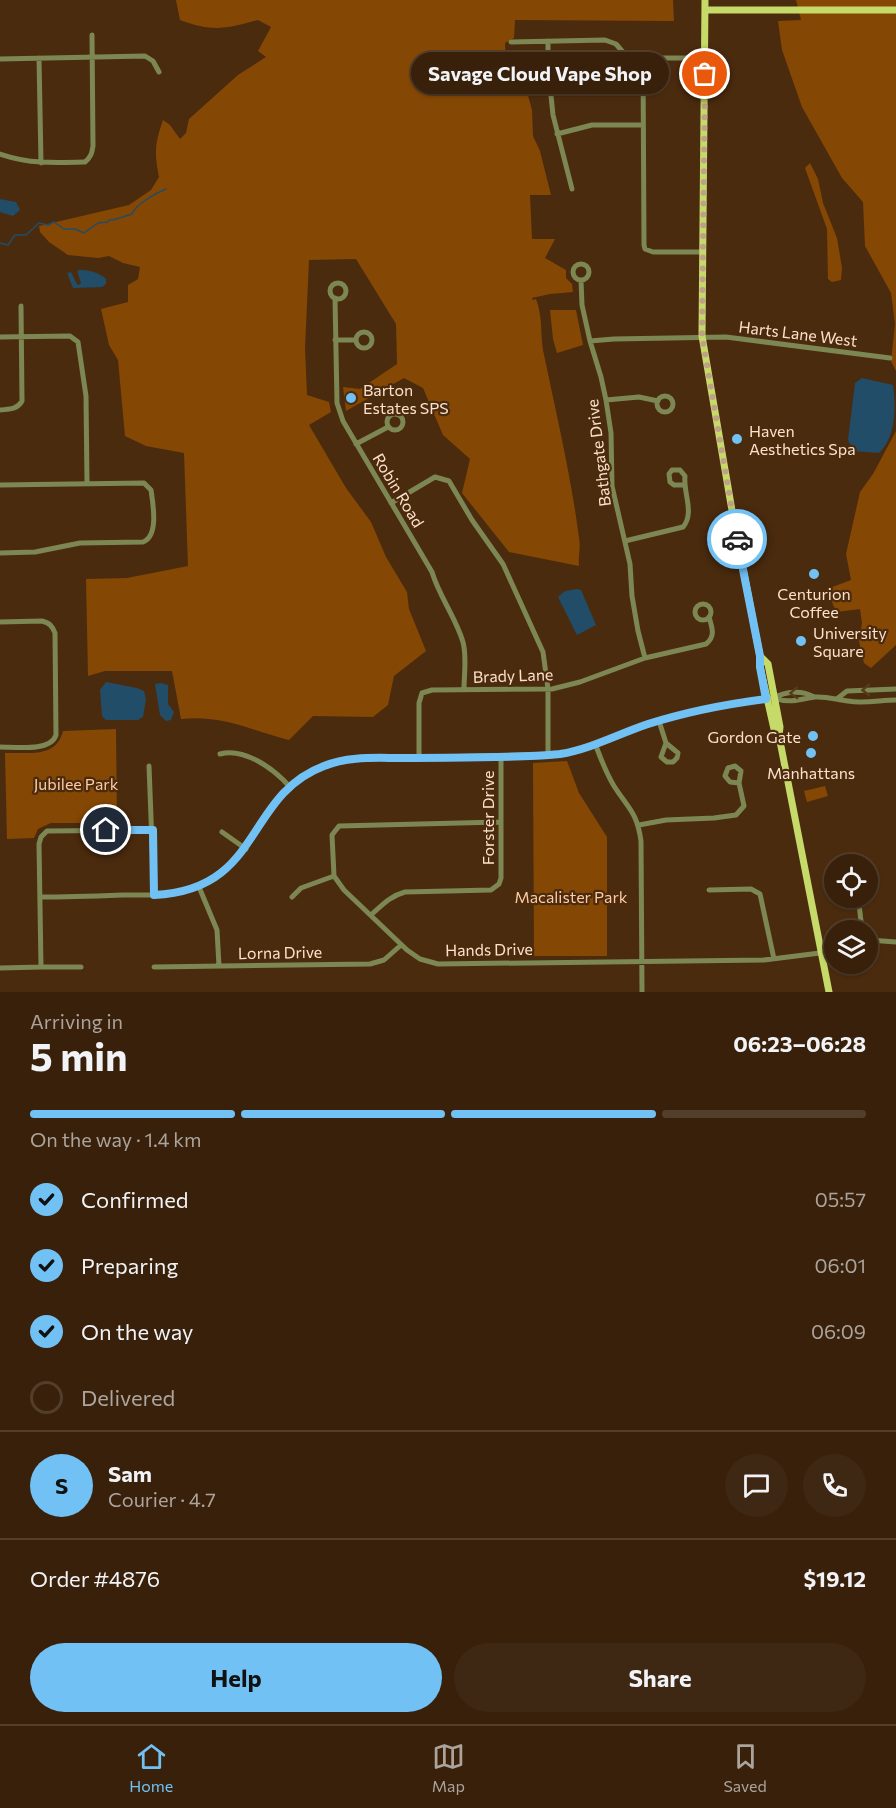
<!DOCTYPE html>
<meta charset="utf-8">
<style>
:root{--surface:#38200a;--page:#3f2813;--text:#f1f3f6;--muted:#aba39c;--line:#523e2b;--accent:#71c1f5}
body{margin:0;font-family:Commissioner,sans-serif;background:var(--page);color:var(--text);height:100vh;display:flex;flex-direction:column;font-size:22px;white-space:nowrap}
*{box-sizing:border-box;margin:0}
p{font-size:20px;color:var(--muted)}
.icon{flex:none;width:33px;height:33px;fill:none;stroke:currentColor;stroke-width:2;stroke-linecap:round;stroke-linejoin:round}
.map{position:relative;height:992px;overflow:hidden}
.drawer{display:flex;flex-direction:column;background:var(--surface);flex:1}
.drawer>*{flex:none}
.tools{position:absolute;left:824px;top:854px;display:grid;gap:12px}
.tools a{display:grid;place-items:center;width:54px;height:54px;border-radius:50%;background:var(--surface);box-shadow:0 2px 4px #0004,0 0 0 2px var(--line);font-size:30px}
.pin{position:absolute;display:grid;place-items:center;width:51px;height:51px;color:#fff;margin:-26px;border:3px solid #fff;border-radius:50%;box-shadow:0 2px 6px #0007}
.courier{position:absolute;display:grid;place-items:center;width:60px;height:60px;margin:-30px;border:4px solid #71c1f5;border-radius:50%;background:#fff;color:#222;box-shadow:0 2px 8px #0007}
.bubble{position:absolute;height:42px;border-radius:21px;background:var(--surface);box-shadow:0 2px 4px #0004,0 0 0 2px var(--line);font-size:20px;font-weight:700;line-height:42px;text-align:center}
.overview em{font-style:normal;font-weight:700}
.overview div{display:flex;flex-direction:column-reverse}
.overview{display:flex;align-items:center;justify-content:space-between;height:102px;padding:0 30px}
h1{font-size:39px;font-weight:700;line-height:45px}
.bar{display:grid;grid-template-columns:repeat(4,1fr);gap:9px 6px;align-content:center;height:72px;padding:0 30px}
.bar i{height:8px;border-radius:4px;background:var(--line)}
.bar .current{background:var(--accent)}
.bar p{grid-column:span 4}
.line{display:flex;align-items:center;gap:15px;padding:0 30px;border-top:2px solid var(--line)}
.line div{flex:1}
.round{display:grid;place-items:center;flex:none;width:63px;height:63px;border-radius:32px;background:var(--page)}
ol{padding:0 30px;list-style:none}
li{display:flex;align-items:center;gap:18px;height:66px}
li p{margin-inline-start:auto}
li .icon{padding:6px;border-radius:50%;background:var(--accent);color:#111;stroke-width:4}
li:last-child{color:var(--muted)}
li i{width:33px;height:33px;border:3px solid var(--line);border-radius:50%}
.cta{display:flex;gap:12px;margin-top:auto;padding:12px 30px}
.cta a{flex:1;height:69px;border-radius:36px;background:var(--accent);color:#111;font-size:24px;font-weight:700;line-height:69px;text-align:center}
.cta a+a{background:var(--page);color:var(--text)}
.menu{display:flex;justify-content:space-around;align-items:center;height:84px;border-top:2px solid var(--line);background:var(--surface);font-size:16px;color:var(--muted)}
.menu a{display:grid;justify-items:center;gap:3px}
.menu .current{color:var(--accent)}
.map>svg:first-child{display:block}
.green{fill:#854704}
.water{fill:#214d68}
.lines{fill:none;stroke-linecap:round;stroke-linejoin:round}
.stream{stroke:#214d68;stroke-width:1.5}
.minor{stroke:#7c8753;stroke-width:5}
.major{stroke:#c5da68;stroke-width:7}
.oneway{stroke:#553d1c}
.done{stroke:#bfa189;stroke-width:6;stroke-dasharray:0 10.8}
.route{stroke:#71c1f5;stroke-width:8}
.poi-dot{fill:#71c1f5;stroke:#4b2b0e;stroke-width:2}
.labels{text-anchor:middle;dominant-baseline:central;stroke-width:4.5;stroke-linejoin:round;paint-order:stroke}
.street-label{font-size:16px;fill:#fde1cb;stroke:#4b2b0e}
.poi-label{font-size:16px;fill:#fde1cb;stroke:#4b2b0e;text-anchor:start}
.park-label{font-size:16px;fill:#fecaa3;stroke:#4b2b0e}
</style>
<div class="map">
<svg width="896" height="992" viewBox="0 0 896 992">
<rect width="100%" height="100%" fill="#4b2b0e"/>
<path class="green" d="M176,0H673L674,21L515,20L514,38L505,43L506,64L511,70V92L524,93V89L527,92L532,110L533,136L540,151L551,195H530L532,239H555L545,258L566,270V278L572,284L573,292L550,294L532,298L533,300L536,299C543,319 540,330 543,350C556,413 571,475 579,538C581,547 578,556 579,566L509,552L462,493L470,459L443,435L423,388L404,378L346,411L343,387L360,389L397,364L396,324L356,259L309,260L305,348L307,395L329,402L331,412L309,425L346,488L371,522L386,557L407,592L409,609L426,651L394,676L388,705L373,717L313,716L289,740C250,730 223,715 181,719L172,671H105L88,676L86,579L127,578L188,566L184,453L146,446L125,436L118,360L109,345L101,309L128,302V285L138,279L140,267L123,263L109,256L98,258L68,255L49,242L40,232L39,226L129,205L151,190L159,177C154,153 155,143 163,120L170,125L180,139L186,133L189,119L238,75L266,57L258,51L271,27L258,20C226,29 212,32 180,20Z
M793,0H896V371L891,361L895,324L891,293L865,246L863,202L842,178L802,107L782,50L778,21L801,20L796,0Z
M810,163L818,179L823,203L837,238L842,268L841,280L832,282L828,279L827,229L805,168Z
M550,310H576L583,345L557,353L553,339Z
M896,431V645L871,668L864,663L859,641L862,623L860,609L836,612L827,589L851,580L846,554L860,492L873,474Z
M116,729L117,823H51L38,829L34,838L7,839L5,753C28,752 56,759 63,731Z
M567,761L579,793L607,837V956H534L533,763Z
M825,786L828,796L807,802L804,791Z"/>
<path class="water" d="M0,199L16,202L20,210L13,216L0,212Z
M79,270C90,270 98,272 106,279V284L102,287L73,288L67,273L71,272L77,284L79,285L81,283L77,271Z
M862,378L893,385C896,406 896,438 879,453L853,451L848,440L855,383Z
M577,589L581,590L596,625L577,635L558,597L565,591Z
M106,682L137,688L144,691L146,699L143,717L138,720H106L102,716L100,690Z
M161,683L168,685V704L174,712L171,720L166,721L160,715L155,684Z"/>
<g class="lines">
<path class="stream" d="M0,243L8,245L15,235H26L39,223L48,225L54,222L64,229H75L84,233L98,223L108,222L109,220H113L132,214C136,204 156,193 166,189"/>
<path class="minor" d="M548,41V67L553,115L572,189
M511,42L605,40L616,44L628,58H705
M39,58L41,163
M643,58L644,245L645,249L653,252H703
M0,59L145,56L153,61L159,72
M557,134L592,125H643
M0,154C29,164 55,163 85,162C91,157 92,153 93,146L92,35
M573 272a8 8 0 1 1 16 0a8 8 0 1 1-16 0Z
M581,280L582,305L590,341L601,377L606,400L611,433L612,486L630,564L632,596L638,631L645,658
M330 291a8 8 0 1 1 16 0a8 8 0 1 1-16 0Z
M335,298L337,403L343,421L432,572C439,596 456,618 463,642C467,657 464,674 464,690
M356 340a8 8 0 1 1 16 0a8 8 0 1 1-16 0Z
M0,337L70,336L78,342L86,396L87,483
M335,340H355
M590,341L614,339L726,337L890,358
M657 404a8 8 0 1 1 16 0a8 8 0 1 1-16 0Z
M606,400L639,397L658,401
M0,410C9,409 17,410 22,401L21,306
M387 422a8 8 0 1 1 16 0a8 8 0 1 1-16 0Z
M356,444L388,427
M0,485L144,483L151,490C153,504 159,536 143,542L80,543L35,552L0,553
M391,503L435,477L449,481L472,520L503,564L543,652L548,689V755
M625,541L683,527C695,513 683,493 685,476L680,470H672L669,474L670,482L674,485H683
M695 612a8 8 0 1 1 16 0a8 8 0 1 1-16 0Z
M0,622L42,621C50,623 52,626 55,633L56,735C51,752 15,747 0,747
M774,698C790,704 799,699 815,697C827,696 837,700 848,701C863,704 881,700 896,700
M838,698L847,691L896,689
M659,721L666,743L678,753L677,758L673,762H667L661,757L666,743
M596,746C601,759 606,773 614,786C628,808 637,812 641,841L642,992
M220,754C244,747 274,769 289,786
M419,757V703L422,693L432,690L552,689L580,682L645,658L706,644C716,636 712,628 709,617
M149,766L154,895
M735,766L741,771L739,783L730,782L725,776L728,768Z
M500,822L339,826L332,835L334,876L344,890L407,950L420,959L438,964L764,960L820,953
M639,825L666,820L714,818L736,815L744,806L739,783
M222,832L246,849
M199,887L217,930L219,966
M709,890L751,889L760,894L774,959
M41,897C68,897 96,896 123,895C149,895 176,897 200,886C271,854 261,764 358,759L560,754C591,749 618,734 647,725C688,711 731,703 774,698C786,691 802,690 814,697
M292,897L301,888L334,876
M853,897L859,904L862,930
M859,904L865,899V897
M371,915C382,905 390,896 405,892L491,890L499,884L501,878V756
M867,938L869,940L896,942
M81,967H41L39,844L41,837L47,831L153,830
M154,967L370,964L384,960L401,945
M0,968L41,967"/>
<path class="major" d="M705,0L702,336L734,522L760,656V667L774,729L779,736
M705,10H896
M760,656L768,664L780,727L779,736L829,992"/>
</g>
<defs><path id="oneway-chevron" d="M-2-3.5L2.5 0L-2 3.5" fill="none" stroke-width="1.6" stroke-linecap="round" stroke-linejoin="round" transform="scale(1.5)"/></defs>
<g class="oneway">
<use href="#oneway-chevron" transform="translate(866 690) rotate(179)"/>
<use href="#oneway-chevron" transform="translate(794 693) rotate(178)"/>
</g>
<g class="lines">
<path class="done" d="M705,74L702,336L737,539"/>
<path class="route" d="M106,830H153L154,895C263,890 244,796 324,766C348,756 375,758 400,758C453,757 507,759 560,754C591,749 618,734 648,724C686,712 727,704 766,699L760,667V656L737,539"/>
</g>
<g class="poi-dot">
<circle cx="351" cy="398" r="6"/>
<circle cx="737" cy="439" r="6"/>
<circle cx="814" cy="574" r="6"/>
<circle cx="801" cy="641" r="6"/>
<circle cx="813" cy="736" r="6"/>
<circle cx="811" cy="753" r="6"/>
</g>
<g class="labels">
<g class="street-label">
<text transform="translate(798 333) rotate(7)">Harts Lane West</text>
<text transform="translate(598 453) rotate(-97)">Bathgate Drive</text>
<text transform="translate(399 490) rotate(59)">Robin Road</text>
<text transform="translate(513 675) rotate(-2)">Brady Lane</text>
<text transform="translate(487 818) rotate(-90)">Forster Drive</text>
<text transform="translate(489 949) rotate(-1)">Hands Drive</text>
<text transform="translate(280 952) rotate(-1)">Lorna Drive</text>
</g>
<g class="poi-label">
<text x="363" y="389">Barton<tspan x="363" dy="18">Estates SPS</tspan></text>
<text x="749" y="430">Haven<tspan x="749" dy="18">Aesthetics Spa</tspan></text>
<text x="814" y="593" text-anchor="middle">Centurion<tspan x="814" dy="18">Coffee</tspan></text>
<text x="813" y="632">University<tspan x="813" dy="18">Square</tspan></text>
<text x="801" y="736" text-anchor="end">Gordon Gate</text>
<text x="811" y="772" text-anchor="middle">Manhattans</text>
</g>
<g class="park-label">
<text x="76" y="783">Jubilee Park</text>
<text x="571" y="896">Macalister Park</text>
</g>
</g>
</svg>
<div class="tools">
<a><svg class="icon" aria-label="locate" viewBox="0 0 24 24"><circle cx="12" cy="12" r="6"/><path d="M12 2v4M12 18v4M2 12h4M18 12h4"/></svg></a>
<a><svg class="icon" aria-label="layers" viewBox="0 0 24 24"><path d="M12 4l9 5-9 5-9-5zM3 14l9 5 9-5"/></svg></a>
</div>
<div class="pin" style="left:705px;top:74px;background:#ea580c"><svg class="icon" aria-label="bag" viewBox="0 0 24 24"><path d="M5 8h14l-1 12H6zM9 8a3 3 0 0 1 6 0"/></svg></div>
<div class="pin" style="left:106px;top:830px;background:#1f2937"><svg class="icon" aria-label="home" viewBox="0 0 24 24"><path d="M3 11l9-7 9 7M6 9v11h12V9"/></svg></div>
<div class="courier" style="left:737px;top:539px"><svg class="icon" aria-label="car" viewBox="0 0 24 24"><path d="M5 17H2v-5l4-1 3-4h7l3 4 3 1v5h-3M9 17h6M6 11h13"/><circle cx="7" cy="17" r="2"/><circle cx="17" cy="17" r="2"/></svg></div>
<div class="bubble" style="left:411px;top:52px;width:258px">Savage Cloud Vape Shop</div>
</div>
<section class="drawer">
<div class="overview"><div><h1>5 min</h1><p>Arriving in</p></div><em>06:23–06:28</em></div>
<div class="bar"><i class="current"></i><i class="current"></i><i class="current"></i><i></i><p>On the way · 1.4 km</p></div>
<ol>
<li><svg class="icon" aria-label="check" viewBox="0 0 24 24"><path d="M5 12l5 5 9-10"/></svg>Confirmed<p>05:57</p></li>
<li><svg class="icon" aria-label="check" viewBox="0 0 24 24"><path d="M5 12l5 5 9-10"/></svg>Preparing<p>06:01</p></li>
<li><svg class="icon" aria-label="check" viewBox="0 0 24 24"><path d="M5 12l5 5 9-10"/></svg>On the way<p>06:09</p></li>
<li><i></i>Delivered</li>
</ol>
<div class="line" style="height:108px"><b class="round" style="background:var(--accent);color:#111">S</b><div><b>Sam</b><p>Courier · 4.7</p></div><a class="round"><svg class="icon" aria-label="chat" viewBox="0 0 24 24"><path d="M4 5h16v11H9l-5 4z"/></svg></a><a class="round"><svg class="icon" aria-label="phone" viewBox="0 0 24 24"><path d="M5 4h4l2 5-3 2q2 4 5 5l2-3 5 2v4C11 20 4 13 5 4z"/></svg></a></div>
<div class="line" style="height:78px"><div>Order #4876</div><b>$19.12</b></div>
<div class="cta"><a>Help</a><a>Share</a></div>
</section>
<nav class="menu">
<a class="current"><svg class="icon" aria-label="home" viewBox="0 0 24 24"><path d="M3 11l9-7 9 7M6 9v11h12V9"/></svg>Home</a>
<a><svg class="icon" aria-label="map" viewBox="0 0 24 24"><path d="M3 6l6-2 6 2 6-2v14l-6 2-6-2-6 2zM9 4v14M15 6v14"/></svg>Map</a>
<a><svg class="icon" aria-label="saved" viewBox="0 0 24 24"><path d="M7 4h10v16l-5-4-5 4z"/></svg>Saved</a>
</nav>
